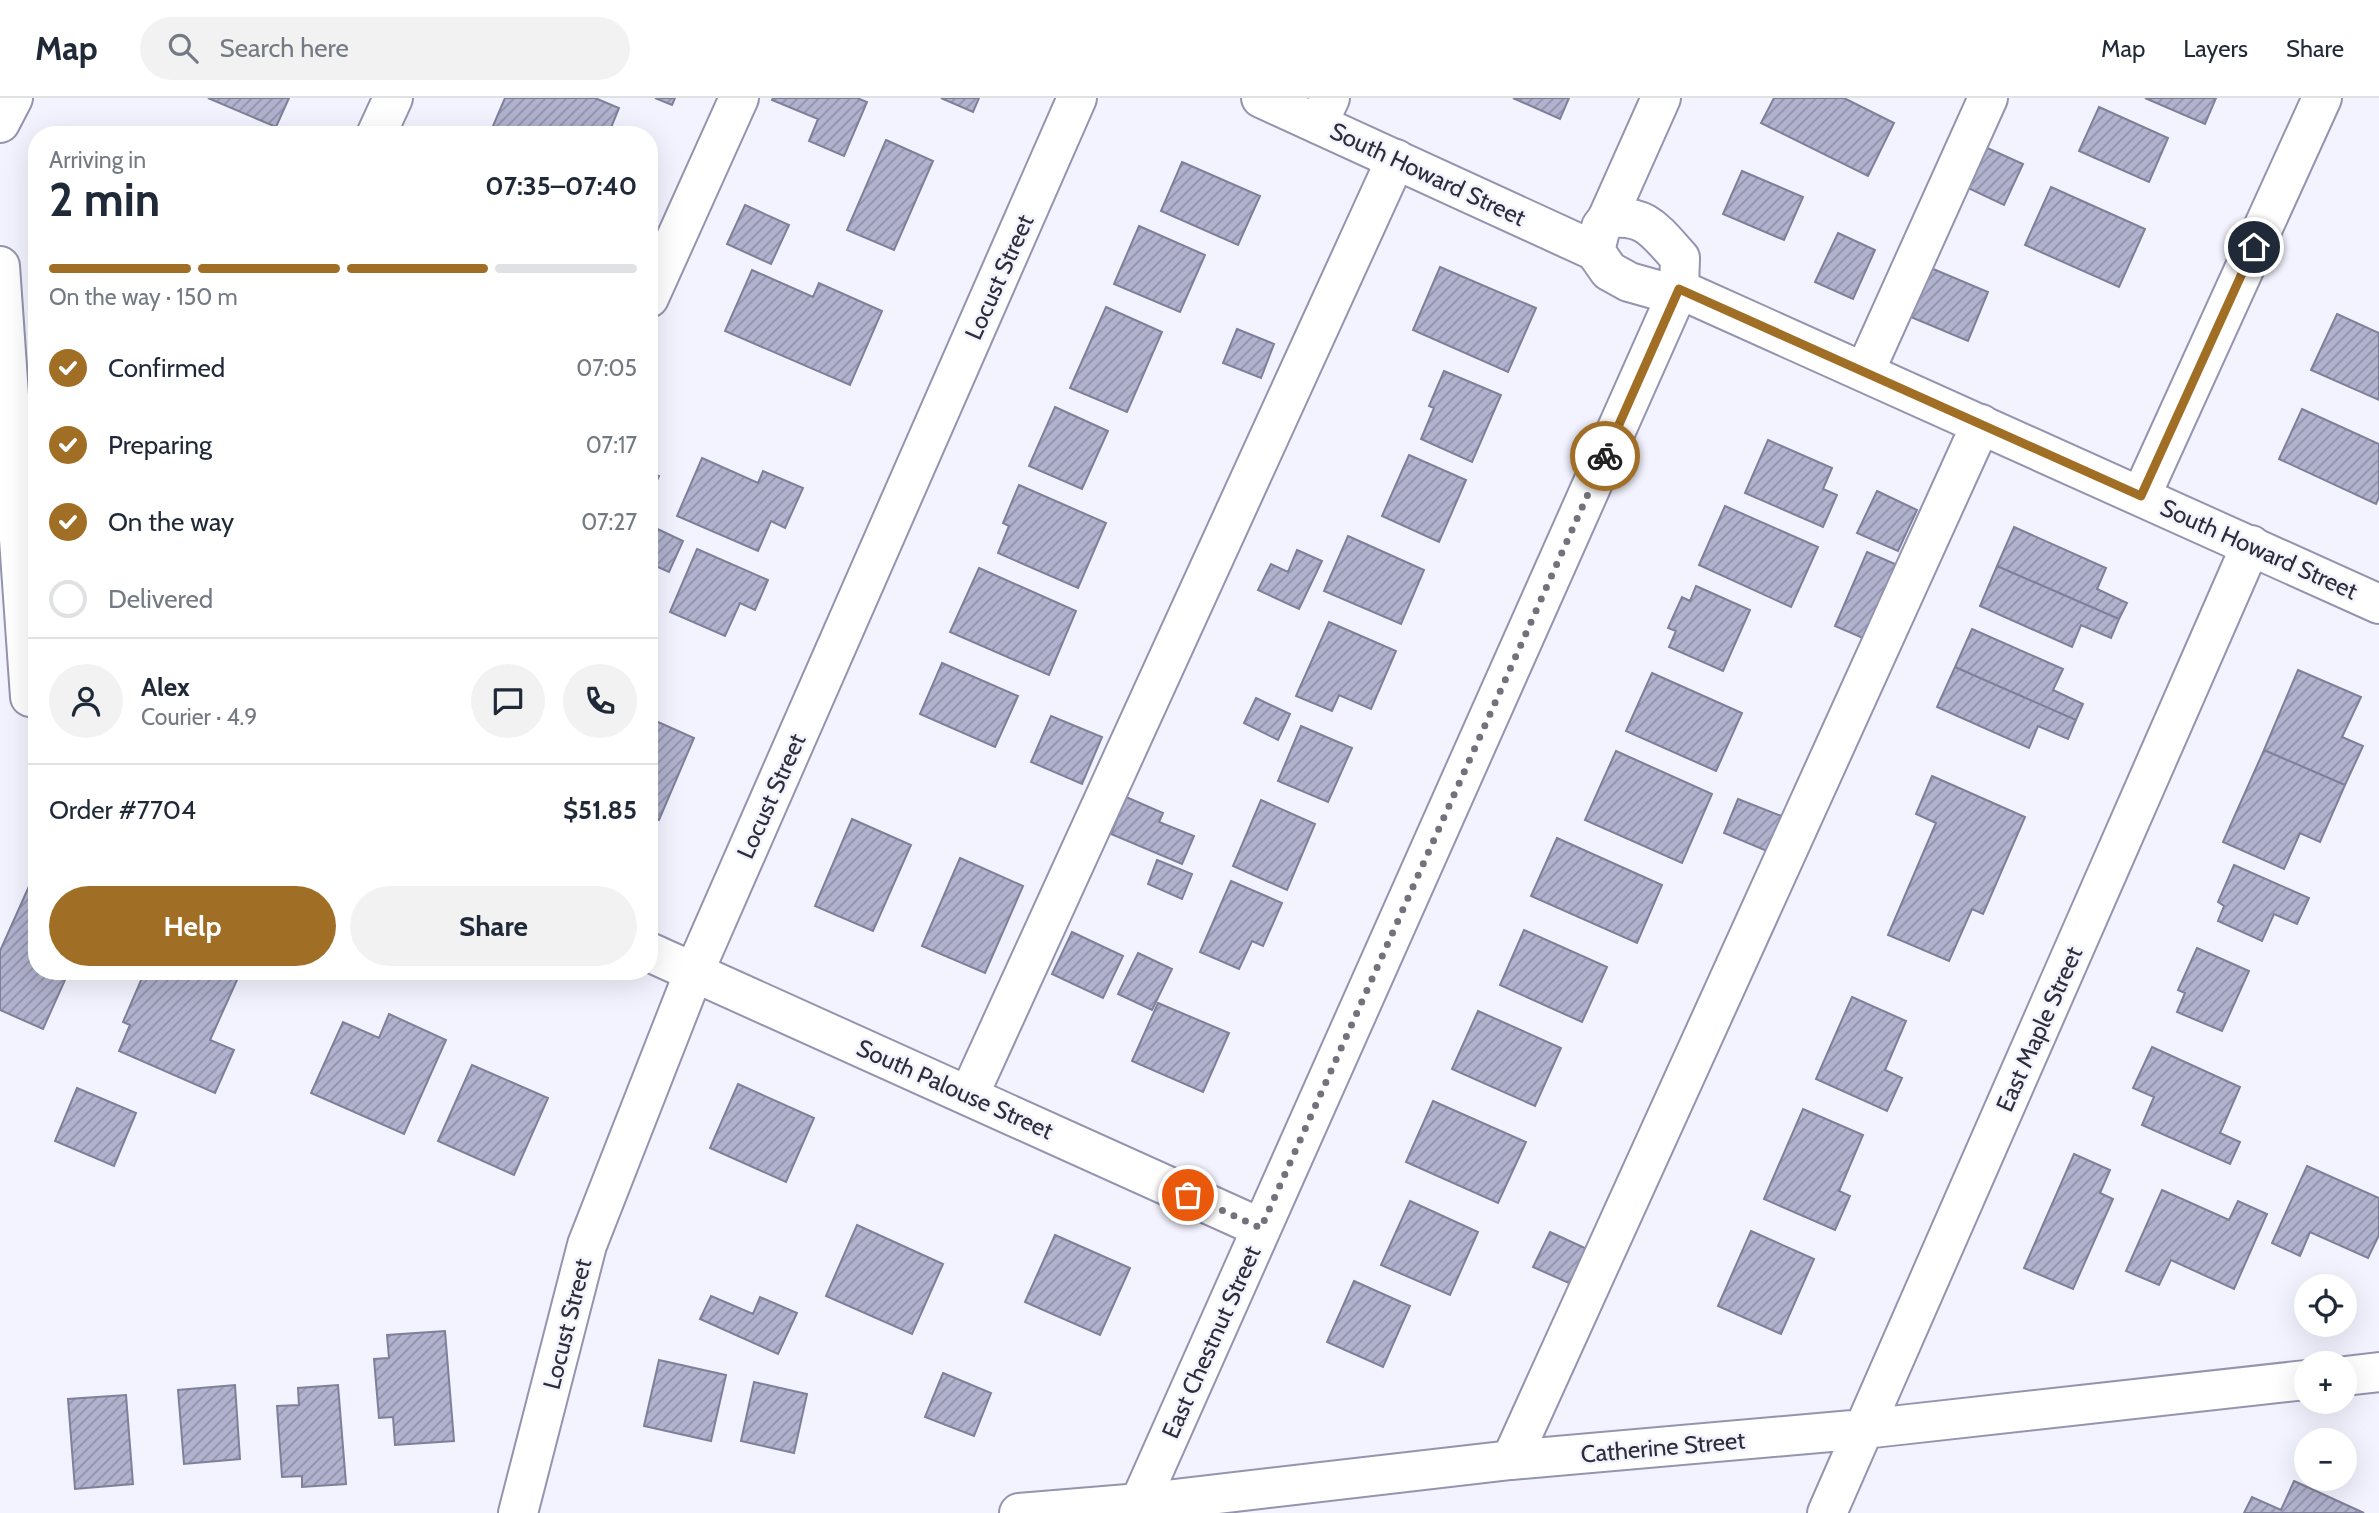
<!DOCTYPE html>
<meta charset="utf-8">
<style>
:root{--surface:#fff;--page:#f2f2f3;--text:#1f2937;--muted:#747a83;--line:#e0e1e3;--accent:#a16e25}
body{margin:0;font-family:Cabin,sans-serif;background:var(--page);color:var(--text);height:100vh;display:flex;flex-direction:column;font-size:26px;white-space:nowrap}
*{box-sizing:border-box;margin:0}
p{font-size:23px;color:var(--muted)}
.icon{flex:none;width:38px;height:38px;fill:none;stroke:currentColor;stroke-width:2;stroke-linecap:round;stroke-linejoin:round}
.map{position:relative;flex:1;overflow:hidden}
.sheet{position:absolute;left:28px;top:28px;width:630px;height:854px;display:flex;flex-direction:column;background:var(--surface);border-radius:28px;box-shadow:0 7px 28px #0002}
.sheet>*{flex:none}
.controls{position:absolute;left:2294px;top:1176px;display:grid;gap:14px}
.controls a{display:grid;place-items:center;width:63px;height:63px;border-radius:50%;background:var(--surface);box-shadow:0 7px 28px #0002;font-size:35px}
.pin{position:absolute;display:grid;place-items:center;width:60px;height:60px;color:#fff;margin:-30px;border:4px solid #fff;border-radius:50%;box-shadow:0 2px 7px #0007}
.courier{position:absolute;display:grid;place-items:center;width:70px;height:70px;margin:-35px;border:5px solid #a16e25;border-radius:50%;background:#fff;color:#222;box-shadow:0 2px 9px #0007}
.headline em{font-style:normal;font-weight:800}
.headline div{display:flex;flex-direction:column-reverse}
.headline{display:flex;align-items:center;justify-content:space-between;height:119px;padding:0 21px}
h1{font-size:46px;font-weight:800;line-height:52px}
.bar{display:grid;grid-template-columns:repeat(4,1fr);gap:10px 7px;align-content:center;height:84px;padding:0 21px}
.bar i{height:9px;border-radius:5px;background:var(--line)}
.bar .selected{background:var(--accent)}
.bar p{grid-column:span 4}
.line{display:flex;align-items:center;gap:18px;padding:0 21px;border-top:2px solid var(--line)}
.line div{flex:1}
.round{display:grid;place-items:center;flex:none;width:74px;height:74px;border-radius:37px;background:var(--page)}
ol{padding:0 21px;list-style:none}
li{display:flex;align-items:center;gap:21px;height:77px}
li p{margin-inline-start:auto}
li .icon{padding:7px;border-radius:50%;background:var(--accent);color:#fff;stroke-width:4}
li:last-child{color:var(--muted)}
li i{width:38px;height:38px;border:4px solid var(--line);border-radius:50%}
.cta{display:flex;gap:14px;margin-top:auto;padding:14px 21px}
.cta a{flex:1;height:80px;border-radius:42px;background:var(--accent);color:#fff;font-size:28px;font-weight:800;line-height:80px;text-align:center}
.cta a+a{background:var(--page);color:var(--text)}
header{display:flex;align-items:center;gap:42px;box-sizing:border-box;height:98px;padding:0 35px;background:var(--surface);border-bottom:2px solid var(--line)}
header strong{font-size:33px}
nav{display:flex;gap:38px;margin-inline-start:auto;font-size:24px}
.search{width:490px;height:63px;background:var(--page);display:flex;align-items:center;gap:18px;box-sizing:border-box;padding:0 24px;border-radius:38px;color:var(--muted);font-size:26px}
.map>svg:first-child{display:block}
.building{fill:url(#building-hatch);stroke:#7e8099;stroke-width:2}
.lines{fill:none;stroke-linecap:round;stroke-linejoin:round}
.minor-casing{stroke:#9394af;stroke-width:42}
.major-casing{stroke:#9394af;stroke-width:42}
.minor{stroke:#fff;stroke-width:38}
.major{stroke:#fff;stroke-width:38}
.done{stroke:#72727d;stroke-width:7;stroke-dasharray:0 12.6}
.route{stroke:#a16e25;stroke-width:9}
.labels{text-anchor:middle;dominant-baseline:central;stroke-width:5;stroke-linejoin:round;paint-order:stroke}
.street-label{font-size:24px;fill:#2d2d38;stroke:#f2f3fe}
</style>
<header>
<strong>Map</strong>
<div class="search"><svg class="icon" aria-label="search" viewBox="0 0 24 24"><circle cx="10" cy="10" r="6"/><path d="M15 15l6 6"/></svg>Search here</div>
<nav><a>Map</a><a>Layers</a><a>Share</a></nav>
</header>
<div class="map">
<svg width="2379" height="1415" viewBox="0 0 2379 1415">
<defs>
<pattern id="building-hatch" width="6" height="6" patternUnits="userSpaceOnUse" patternTransform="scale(1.75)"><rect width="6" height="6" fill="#b0b2ce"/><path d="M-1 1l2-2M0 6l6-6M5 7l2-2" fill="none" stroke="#9091a8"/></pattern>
</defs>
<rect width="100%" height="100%" fill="#f2f3fe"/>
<path class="building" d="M208,0H289L276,29Z
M505,0H595L619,10L608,37H512L493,28Z
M655,0H675L672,7Z
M773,0H857L867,4L844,58L809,43L818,21L772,2Z
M941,0H979L973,14Z
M1513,0H1569L1560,21Z
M1774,0H1844L1894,25L1868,78L1761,25Z
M2145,0H2216L2205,26Z
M2099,9L2168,40L2149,84L2079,53Z
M886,42L933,63L894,152L847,132Z
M1985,49L2023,66L2004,107L1966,89Z
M1182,64L1260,98L1238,147L1161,113Z
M1742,73L1803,99L1784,142L1723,116Z
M2051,89L2145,131L2119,189L2025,147Z
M745,107L789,127L771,166L727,146Z
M1139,128L1205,157L1180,214L1114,186Z
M1838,135L1875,152L1853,201L1815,184Z
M1926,168L1988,194L1968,243L1906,217Z
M1440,169L1536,210L1508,274L1413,232Z
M752,172L813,199L819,185L882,213L850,287L725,233Z
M1106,209L1162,234L1127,314L1070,290Z
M2337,216L2379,235V302L2311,272Z
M1237,231L1274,246L1261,280L1223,265Z
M1444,273L1501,297L1472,364L1421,341L1434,310L1429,308Z
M1055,309L1108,333L1082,391L1029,368Z
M2302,311L2379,346V399L2376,406L2279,361Z
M1768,342L1832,370L1823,391L1837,397L1823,429L1745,395Z
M1409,357L1466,382L1439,444L1382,418Z
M702,360L758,385L763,373L803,390L785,430L771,423L758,453L677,418Z
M649,374L659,378L649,400Z
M1019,387L1106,425L1078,490L998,455L1009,428L1003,425Z
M1877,393L1917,412L1898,453L1857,435Z
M1725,408L1818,449L1791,509L1699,467Z
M649,427L683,443L669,474L649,465Z
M2014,429L2106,470L2097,491L2127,505L2119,521L1997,468Z
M1348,438L1424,472L1401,526L1324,493Z
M697,451L768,482L755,512L740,505L725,538L670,514Z
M1297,452L1322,463L1299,511L1258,492L1271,466L1288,474Z
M1867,454L1909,472L1879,547L1835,528Z
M1997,468L2119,521L2111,540L2081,527L2072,549L1980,508Z
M979,470L1076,513L1049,577L950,534Z
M1696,488L1750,512L1723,573L1669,549L1676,533L1668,530L1682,499L1690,503Z
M1329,524L1396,553L1371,611L1339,597L1332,613L1296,598Z
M1972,531L2063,571L2053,592L2083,606L2076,622L1955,569Z
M942,565L1018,598L995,649L920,616Z
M1955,569L2076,622L2068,641L2038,628L2029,650L1937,609Z
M2298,572L2361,599L2342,639L2363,648L2345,687L2264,652Z
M1652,575L1742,615L1716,673L1626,633Z
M1256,600L1290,616L1278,642L1244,625Z
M1051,618L1102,639L1082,686L1031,664Z
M649,620L694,640L659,722L649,718Z
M1301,628L1352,650L1328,704L1278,683Z
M2264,652L2345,687L2320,744L2300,735L2284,771L2223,744Z
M1616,653L1712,696L1682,765L1585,722Z
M1932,678L2025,719L1983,816L1972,811L1949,863L1888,837L1936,725L1916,716Z
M1126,699L1163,715L1159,724L1194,738L1182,766L1111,736Z
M1738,701L1789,721L1774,756L1724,735Z
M1261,702L1315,726L1287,792L1233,768Z
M852,721L911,747L873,833L815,808Z
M1557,740L1662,787L1637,845L1531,798Z
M960,760L1023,788L985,875L922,848Z
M1157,762L1192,776L1182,801L1148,786Z
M2234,767L2309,800L2297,826L2274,816L2262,843L2218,823L2224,808L2218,804Z
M34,777L37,778V873H69L43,931L0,912V853Z
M1231,783L1282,805L1263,848L1252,843L1239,871L1200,854Z
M1524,832L1607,869L1582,924L1500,887Z
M1072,834L1123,858L1103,900L1052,876Z
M2197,850L2249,873L2222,933L2177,914L2185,895L2178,892Z
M1138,855L1172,871L1152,912L1118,896Z
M145,873H241L210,942L234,952L215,995L119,953L130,927L123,924Z
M1852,899L1906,923L1885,972L1902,980L1887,1013L1816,981Z
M1158,905L1229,935L1203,994L1132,963Z
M1478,913L1561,950L1535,1008L1452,971Z
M389,916L446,942L404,1036L311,995L343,924L379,940Z
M2152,949L2240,989L2220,1035L2240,1044L2230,1066L2142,1027L2154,999L2133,990Z
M472,967L548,1000L514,1077L438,1043Z
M738,986L814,1020L786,1084L710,1050Z
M77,990L136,1015L114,1068L55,1043Z
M1433,1003L1526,1044L1498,1105L1406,1064Z
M1803,1011L1863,1037L1839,1093L1850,1098L1835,1132L1764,1101Z
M2074,1056L2110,1072L2100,1095L2113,1101L2073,1191L2024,1170Z
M2307,1068L2379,1100V1137L2368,1160L2310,1134L2300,1158L2272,1145Z
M2162,1092L2229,1122L2238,1103L2267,1116L2234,1191L2171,1162L2159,1187L2126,1173Z
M1410,1103L1478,1134L1450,1197L1381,1167Z
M857,1127L943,1166L912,1236L826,1198Z
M1751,1133L1814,1161L1781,1236L1718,1208Z
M1550,1134L1587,1151L1571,1186L1533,1169Z
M1055,1137L1130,1170L1100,1237L1025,1204Z
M1354,1183L1410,1208L1383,1269L1327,1244Z
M711,1198L753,1216L760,1199L797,1215L778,1256L700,1221Z
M445,1233L454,1343L395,1347L393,1319L379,1320L374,1261L389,1260L387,1237Z
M659,1262L726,1277L711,1343L644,1328Z
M943,1275L991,1295L974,1338L925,1319Z
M754,1284L807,1296L794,1355L741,1343Z
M235,1287L240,1361L184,1366L178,1292Z
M338,1287L346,1386L302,1389V1378L282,1379L277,1308L299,1307L298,1290Z
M126,1297L133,1386L75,1391L68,1301Z
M2294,1383L2364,1415H2244L2252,1399L2281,1412Z"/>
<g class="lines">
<g class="minor-casing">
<path id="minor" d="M0,25L13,0
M1318,26L1330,0
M376,37L393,0
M1607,121L1661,0
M0,168L30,599
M649,200L739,0
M1865,273L1988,0
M2141,398L2322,0
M649,854L1261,1130
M969,997L1396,61
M2345,1278L2379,1274
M1511,1362L1981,326
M518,1415L587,1147L694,874L1077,0
M1019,1415L1140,1405L1511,1362L1864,1331L2306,1282
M1827,1415L2251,447"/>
</g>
<g class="major-casing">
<path id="major" d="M1261,0L1595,153
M1679,191L2379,506
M1135,1415L1679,191L1680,160C1657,135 1645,114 1607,121L1601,129L1595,153L1609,173L1629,184L1668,195L1679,191"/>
</g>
<use href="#minor" class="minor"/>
<use href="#major" class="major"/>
</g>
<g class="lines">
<path class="done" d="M1188,1097L1261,1130L1605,358"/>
<path class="route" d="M1605,358L1679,191L2141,398L2254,149"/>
</g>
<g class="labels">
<g class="street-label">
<text transform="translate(1428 76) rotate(25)">South Howard Street</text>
<text transform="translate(999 179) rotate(-66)">Locust Street</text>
<text transform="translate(2259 451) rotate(24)">South Howard Street</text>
<text transform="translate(771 698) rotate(-66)">Locust Street</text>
<text transform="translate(2039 931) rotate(-66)">East Maple Street</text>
<text transform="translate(955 991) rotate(24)">South Palouse Street</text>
<text transform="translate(567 1226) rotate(-76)">Locust Street</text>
<text transform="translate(1211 1244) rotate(-66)">East Chestnut Street</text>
<text transform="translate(1663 1349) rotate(-5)">Catherine Street</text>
</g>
</g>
</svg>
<div class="controls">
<a><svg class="icon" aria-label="locate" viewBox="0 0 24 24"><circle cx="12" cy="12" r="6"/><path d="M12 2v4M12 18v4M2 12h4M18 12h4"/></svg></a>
<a>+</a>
<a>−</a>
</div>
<div class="pin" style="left:1188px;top:1097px;background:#ea580c"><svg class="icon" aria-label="bag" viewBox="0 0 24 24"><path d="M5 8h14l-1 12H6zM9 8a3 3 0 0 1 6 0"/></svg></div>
<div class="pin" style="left:2254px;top:149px;background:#1f2937"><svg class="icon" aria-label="home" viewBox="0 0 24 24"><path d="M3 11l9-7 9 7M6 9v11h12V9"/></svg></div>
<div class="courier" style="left:1605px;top:358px"><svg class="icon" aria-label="bike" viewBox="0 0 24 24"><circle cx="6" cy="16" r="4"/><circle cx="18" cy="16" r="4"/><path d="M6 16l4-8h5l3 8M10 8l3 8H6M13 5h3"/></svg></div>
<section class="sheet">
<div class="headline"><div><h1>2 min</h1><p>Arriving in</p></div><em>07:35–07:40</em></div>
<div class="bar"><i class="selected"></i><i class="selected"></i><i class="selected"></i><i></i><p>On the way · 150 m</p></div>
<ol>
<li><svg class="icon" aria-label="check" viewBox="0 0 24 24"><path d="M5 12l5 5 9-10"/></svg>Confirmed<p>07:05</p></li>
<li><svg class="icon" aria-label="check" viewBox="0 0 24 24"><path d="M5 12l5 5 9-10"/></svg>Preparing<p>07:17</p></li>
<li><svg class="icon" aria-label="check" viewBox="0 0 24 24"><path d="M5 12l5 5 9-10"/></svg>On the way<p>07:27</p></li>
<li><i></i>Delivered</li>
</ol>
<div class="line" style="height:126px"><a class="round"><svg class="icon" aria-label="person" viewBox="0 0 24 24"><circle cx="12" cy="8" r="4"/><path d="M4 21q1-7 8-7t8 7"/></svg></a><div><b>Alex</b><p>Courier · 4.9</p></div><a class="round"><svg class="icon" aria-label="chat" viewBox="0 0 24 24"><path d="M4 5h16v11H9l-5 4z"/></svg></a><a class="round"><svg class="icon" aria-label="phone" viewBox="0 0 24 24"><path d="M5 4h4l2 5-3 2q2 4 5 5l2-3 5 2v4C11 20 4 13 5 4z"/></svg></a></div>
<div class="line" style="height:91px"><div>Order #7704</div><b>$51.85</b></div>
<div class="cta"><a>Help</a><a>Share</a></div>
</section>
</div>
